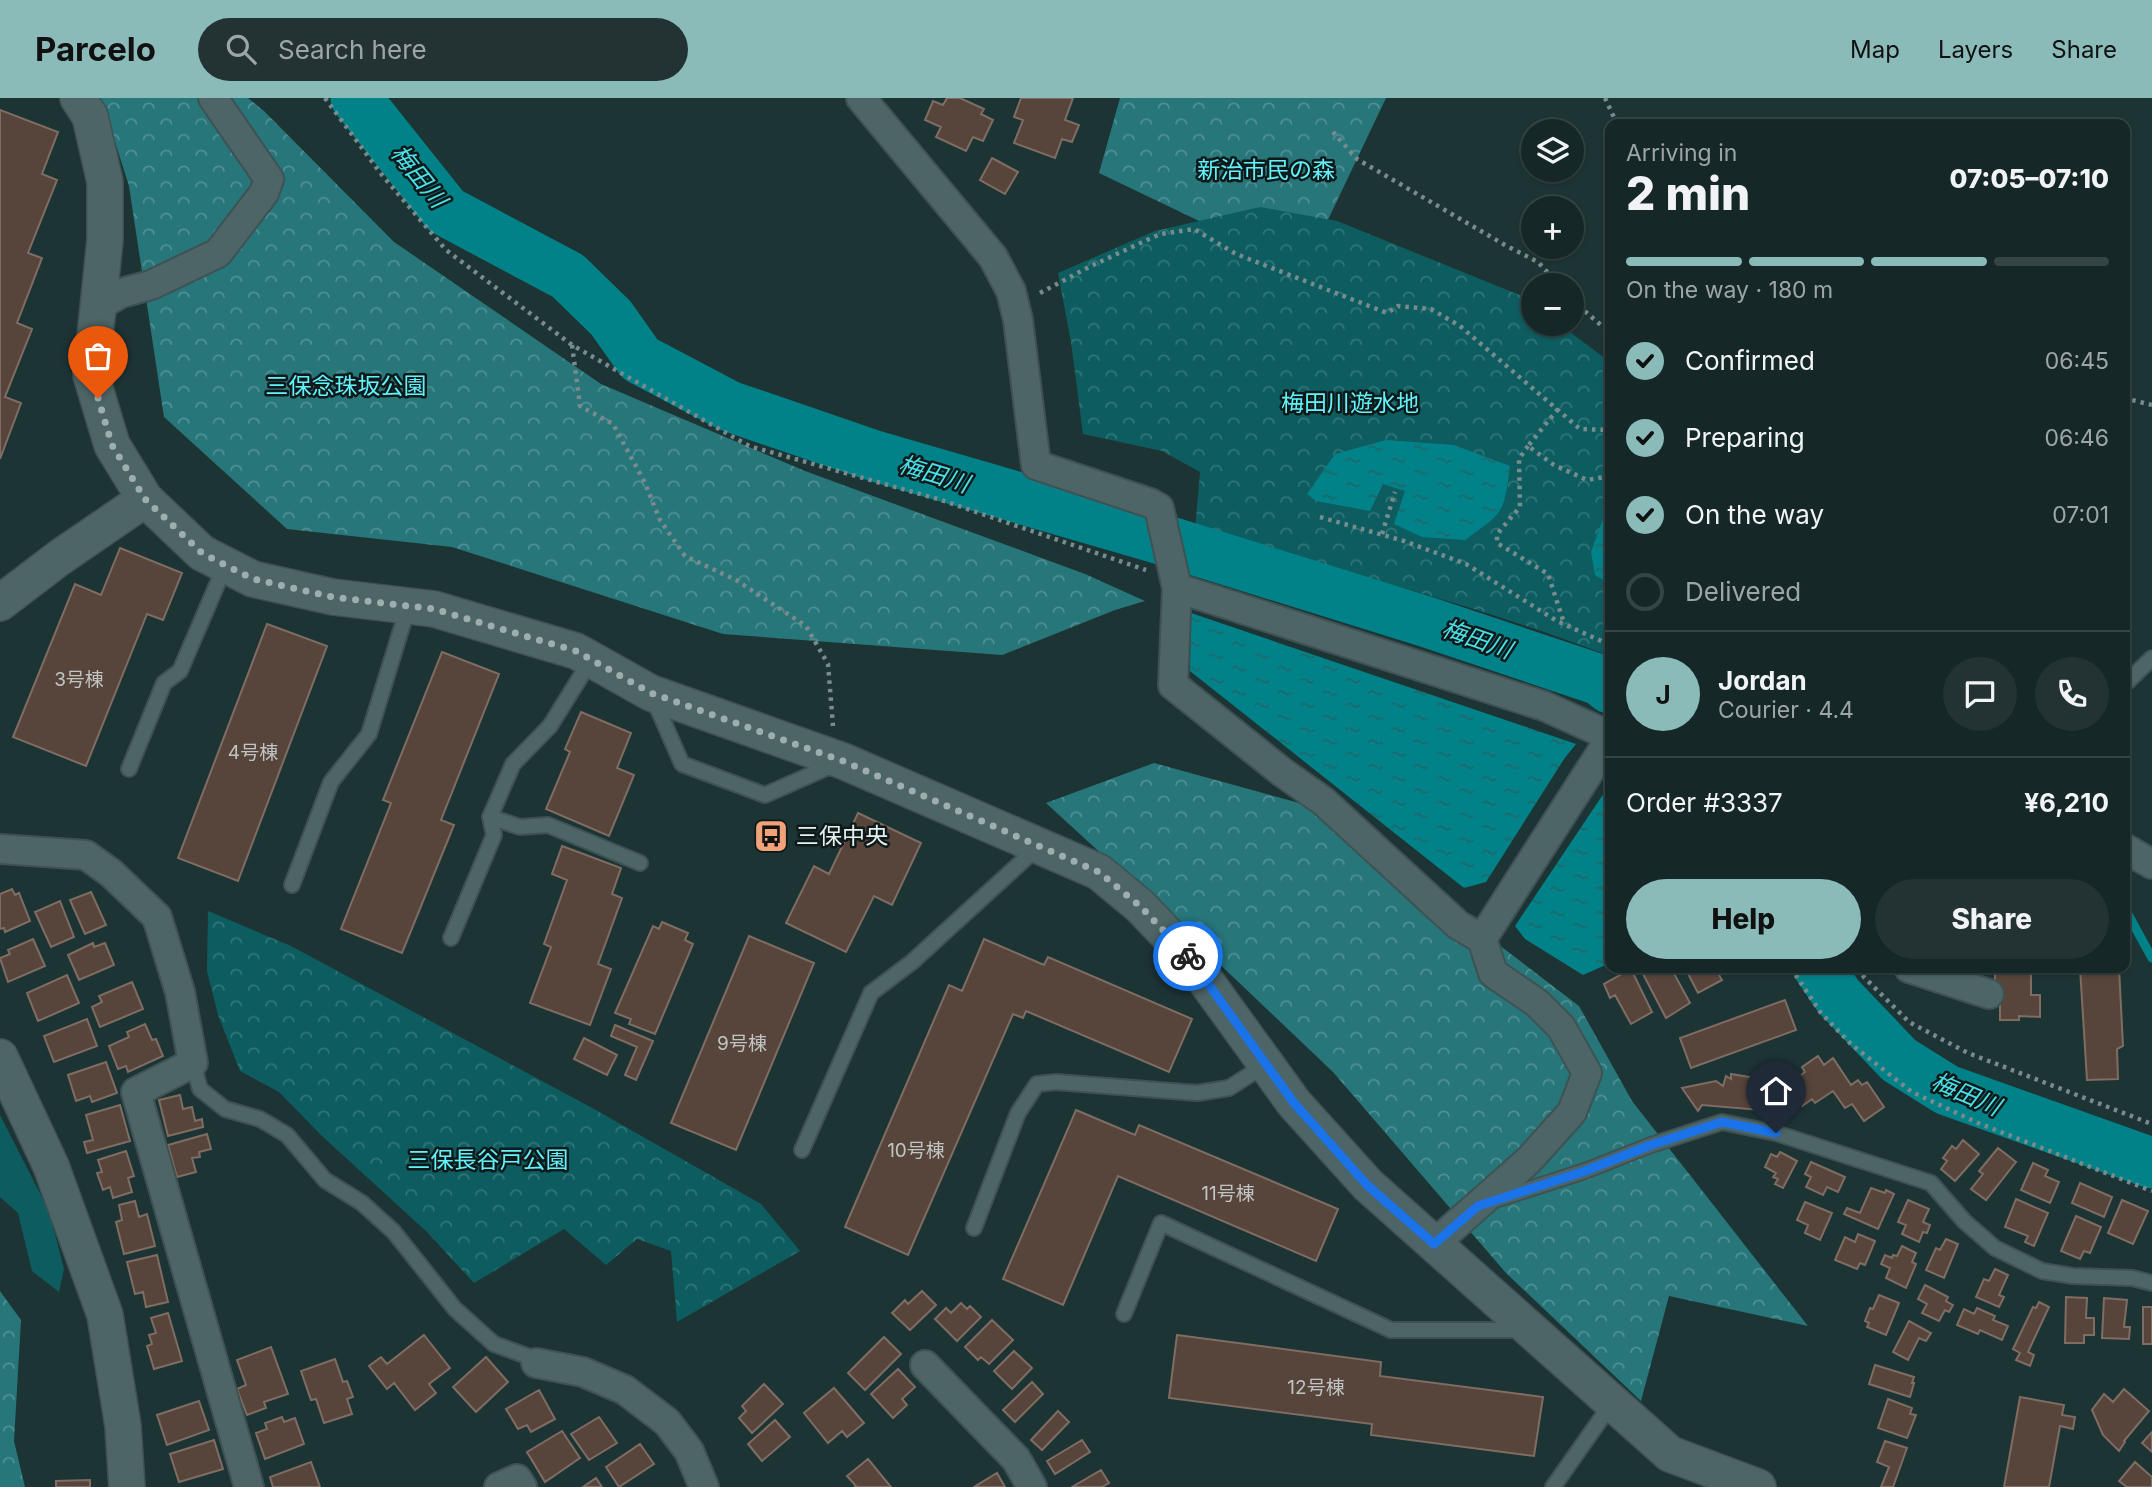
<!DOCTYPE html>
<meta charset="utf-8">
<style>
:root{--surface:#162728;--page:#233334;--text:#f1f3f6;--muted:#9ea5a8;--line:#354445;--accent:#8bbbb9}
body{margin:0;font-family:Inter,"Noto Sans JP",sans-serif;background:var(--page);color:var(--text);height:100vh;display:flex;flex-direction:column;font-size:26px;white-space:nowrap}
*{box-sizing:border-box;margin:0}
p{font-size:23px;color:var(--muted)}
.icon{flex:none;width:38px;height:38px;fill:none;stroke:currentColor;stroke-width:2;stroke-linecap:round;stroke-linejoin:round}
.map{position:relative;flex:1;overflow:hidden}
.drawer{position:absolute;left:1605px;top:21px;width:525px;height:854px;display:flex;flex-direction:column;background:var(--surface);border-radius:14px;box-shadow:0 2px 5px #0004,0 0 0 2px var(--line)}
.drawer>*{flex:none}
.fabs{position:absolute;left:1521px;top:21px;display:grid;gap:14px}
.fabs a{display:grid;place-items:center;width:63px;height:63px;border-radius:50%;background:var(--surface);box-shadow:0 2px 5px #0004,0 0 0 2px var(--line);font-size:35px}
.pin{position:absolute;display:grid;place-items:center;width:60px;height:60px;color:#fff;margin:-72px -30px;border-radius:50% 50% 50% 0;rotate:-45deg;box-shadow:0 0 7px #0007}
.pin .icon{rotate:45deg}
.courier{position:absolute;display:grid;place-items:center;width:70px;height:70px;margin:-35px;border:5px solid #1a73e8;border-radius:50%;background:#fff;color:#222;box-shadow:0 2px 9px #0007}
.overview em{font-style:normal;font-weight:800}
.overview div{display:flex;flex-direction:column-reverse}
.overview{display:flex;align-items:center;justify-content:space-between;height:119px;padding:0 21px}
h1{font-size:46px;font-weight:800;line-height:52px}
.bar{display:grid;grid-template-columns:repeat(4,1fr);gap:10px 7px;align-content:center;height:84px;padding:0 21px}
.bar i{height:9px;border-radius:5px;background:var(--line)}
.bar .active{background:var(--accent)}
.bar p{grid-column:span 4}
.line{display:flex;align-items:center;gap:18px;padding:0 21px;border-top:2px solid var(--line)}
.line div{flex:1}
.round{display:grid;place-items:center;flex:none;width:74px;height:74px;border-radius:37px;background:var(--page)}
ol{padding:0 21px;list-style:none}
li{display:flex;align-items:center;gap:21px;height:77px}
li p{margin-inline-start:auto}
li .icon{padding:7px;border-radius:50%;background:var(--accent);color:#111;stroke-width:4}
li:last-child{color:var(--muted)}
li i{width:38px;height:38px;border:4px solid var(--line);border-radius:50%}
.button{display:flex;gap:14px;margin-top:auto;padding:14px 21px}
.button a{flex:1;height:80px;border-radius:42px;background:var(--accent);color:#111;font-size:28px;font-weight:800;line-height:80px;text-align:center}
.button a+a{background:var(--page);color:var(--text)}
header{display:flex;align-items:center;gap:42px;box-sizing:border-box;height:98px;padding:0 35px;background:var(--accent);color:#111}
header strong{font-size:33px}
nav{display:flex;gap:38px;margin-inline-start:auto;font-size:24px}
.search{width:490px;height:63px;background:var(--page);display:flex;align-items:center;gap:18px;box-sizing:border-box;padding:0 24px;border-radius:38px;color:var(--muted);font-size:26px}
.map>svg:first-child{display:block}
.grass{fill:#0d5d60}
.forest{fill:url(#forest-crowns)}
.park{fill:url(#park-crowns)}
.water{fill:url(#water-ripples)}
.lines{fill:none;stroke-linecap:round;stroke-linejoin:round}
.stream{stroke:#008288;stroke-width:9}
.river{stroke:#008288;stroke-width:51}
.building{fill:#57453c;stroke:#7f6c63;stroke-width:2}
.service-casing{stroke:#3f5253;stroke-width:18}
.minor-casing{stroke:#3f5253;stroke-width:32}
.tertiary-casing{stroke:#3f5253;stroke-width:38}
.path{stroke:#798b8c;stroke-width:4.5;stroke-dasharray:3.5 5;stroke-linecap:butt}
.service{stroke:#4d6566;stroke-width:14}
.minor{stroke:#4d6566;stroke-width:28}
.tertiary{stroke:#4d6566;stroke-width:35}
.done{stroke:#9eaeaf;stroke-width:7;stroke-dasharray:0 12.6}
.route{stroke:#1a73e8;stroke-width:9}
.labels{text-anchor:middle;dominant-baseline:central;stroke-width:5;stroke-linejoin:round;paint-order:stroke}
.number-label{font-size:19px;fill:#c0c5c4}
.park-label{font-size:23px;fill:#60f3fb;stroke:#10191a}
.poi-label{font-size:23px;fill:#e3f0f1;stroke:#10191a;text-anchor:start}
.water-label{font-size:24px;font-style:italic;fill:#49e0e8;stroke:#10191a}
</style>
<header>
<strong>Parcelo</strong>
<div class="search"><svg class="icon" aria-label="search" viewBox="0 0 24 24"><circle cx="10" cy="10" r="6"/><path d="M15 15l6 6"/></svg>Search here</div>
<nav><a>Map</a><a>Layers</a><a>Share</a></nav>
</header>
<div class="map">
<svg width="2152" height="1389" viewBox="0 0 2152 1389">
<defs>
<pattern id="forest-crowns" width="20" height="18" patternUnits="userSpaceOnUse" patternTransform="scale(1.75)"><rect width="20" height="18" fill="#27767a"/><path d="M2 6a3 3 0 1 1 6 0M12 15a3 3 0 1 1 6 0" fill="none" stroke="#519094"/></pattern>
<pattern id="park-crowns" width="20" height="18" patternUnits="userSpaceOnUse" patternTransform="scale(1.75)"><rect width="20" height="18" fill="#0d5d60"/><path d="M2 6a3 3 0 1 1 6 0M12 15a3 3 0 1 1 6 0" fill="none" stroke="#307577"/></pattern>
<pattern id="water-ripples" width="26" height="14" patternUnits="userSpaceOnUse" patternTransform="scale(1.75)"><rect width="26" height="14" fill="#008288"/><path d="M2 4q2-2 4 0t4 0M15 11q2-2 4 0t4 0" fill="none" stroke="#1f686b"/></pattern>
</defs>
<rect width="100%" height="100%" fill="#1d3435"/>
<path class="grass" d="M0,1017L49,1113L64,1171L59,1194L32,1173L18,1115L0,1099Z"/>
<path class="forest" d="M95,0H248L264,13L394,144L601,286L805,373L1085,476L1145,503L1115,512L1002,557L723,536L452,449L287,431L164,319L129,88L109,25Z
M1120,0H1386L1314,151L1241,143L1099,75Z
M1154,665L1321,711L1579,908L1632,1003L1808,1228L1669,1198L1641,1303L1506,1175L1333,974L1167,816L1046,705Z
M0,1193L21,1222L14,1343L25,1389H0Z"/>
<path class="park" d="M1260,109L1337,123L1522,198L1533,207V226H1559L1610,264V558C1475,506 1334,471 1195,432L1200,374L1162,353L1083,336L1071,244L1058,175L1155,133Z
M208,813L291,848L594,1011L761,1106L800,1153L677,1224L671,1153L637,1141L606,1167L564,1131L474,1185L427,1134L322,1038L279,994L240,973L218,917L207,873Z"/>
<path class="water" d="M1386,342L1454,347L1510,368C1504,417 1503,414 1465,442L1422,439L1394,426L1405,393L1383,386L1370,413L1316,403L1307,396L1335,356Z
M1610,412V486L1595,477L1591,454L1605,415Z
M1191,515L1576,646L1564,661L1486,784L1464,790L1190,573Z
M1610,686V865L1583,877L1525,841L1515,828Z"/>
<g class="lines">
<path class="stream" d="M2124,809L2152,860"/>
<path class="river" d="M356,0L446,113L568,178L611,220L640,261L729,308L875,358L1154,439L1427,524L1600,582L1610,590
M1819,870L1838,898L1899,962L1947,992L2152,1065"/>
</g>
<path class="building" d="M947,0H960L984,11L981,16L993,22L983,43L973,39L966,53L936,39L941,29L925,22L933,3L943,7Z
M1021,0H1073L1065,22L1079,27L1072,44L1062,41L1055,60L1014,45L1023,22L1014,19Z
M0,12L58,34L42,76L57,82L28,155L42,160L17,225L32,231L5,299L21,305L0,361Z
M992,60L1018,74L1005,96L980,82Z
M120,450L182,475L163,522L147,516L86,668L13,639L75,486L101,497Z
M267,526L327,548L238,783L178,760Z
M442,554L499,576L441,722L454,727L402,855L341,831L391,705L383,702Z
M581,614L631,635L617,670L634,677L609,738L546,711L570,654L565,651Z
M858,715L921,745L892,807L874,798L846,854L786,825L814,768L829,776Z
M562,748L621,770L612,796L622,800L598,866L611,871L590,927L530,905L551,849L544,846L567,782L552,776Z
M12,791L15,797L19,795L30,823L5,834L4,830L0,831V796Z
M91,794L106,827L85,836L70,802Z
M60,803L74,839L51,849L35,814Z
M662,824L688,835L685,842L693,846L655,936L629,926L631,921L615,915L653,828L659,831Z
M749,838L814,865L736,1052L671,1025Z
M33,841L45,868L8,884L0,860L10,856L8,852Z
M984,841L1044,867L1048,859L1192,921L1169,974L1026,913L1023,920L1013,916L908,1157L845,1129L949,887L962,893Z
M93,845L94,849L105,845L114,867L79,882L68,857Z
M1656,870H1671L1690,905L1666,920L1643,876Z
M1685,870H1715L1722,882L1698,895Z
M1995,870H2031V897H2040V919L2019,918V922H2000V901L1995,900Z
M2080,870H2119L2123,948L2117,951L2118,981L2087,982Z
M1631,871L1652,914L1631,926L1615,897L1610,900L1604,886Z
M67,877L79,905L38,923L27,895Z
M132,884L143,911L100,929L92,909L102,904L99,898Z
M1785,902L1796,932L1691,970L1680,940Z
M87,921L97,948L54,964L44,938Z
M145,926L152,942L156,941L163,958L128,974L126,968L118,971L109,948L129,939L127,934Z
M615,927L653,943L636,982L625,977L637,949L611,938Z
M584,940L617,957L607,977L574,961Z
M1818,958L1824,967L1833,960L1851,987L1858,982L1862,987L1867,984L1884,1009L1864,1023L1852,1006L1845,1010L1833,993L1815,1005L1812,1001L1802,1008L1787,987L1805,974L1802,969Z
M106,964L117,995L92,1004L90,998L76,1003L68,977Z
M1731,976L1762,981L1760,1012L1702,1007L1698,1013L1682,990L1716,983L1723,988L1726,978L1731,981Z
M1780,992L1791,1008L1780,1022L1767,1002Z
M180,997L183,1011L192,1009L195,1023L202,1021L203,1029L168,1038L159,1002Z
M120,1007L130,1043L87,1055L84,1044L93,1042L86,1017Z
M1076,1012L1135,1037L1139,1027L1338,1111L1316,1163L1118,1078L1063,1207L1003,1181Z
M207,1036L211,1051L199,1054L200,1059L192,1060L196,1074L177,1079L168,1047Z
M1963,1042L1979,1056L1955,1083L1941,1071L1947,1063L1943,1060L1952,1048L1956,1051Z
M1998,1050L2016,1064L1986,1102L1971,1091L1983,1076L1979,1073Z
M126,1053L134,1078L128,1080L132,1094L113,1100L110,1089L103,1092L97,1075L102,1074L98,1062Z
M1780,1054L1797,1063L1783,1090L1775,1086L1778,1081L1773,1079L1776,1075L1765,1069L1771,1056L1777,1059Z
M1811,1064L1845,1079L1838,1094L1827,1089L1823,1097L1806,1089L1811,1079L1805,1076Z
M2033,1065L2048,1072L2045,1078L2059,1084L2050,1105L2021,1092Z
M2080,1085L2112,1099L2104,1119L2072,1105Z
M1871,1090L1885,1095L1886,1092L1894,1096L1878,1131L1844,1116L1847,1110L1860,1115Z
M2016,1101L2048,1115L2034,1148L2025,1144L2028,1138L2005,1129Z
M1908,1102L1929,1111L1923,1124L1930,1127L1927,1135L1923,1134L1919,1144L1902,1136L1906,1127L1898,1124Z
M2122,1102L2148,1113L2133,1146L2108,1135Z
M135,1103L139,1119L147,1116L155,1148L124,1156L116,1124L122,1122L119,1107Z
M1805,1104L1832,1115L1820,1142L1805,1135L1808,1127L1797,1122Z
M2076,1118L2101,1129L2090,1155L2084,1153L2080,1161L2061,1153Z
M1858,1136L1875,1143L1865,1167L1860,1165L1857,1171L1835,1162L1845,1139L1855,1144Z
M1946,1141L1958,1146L1944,1180L1926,1172L1936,1150L1940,1152Z
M1902,1148L1916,1155L1912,1164L1916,1166L1906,1190L1886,1180L1890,1170L1881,1166L1885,1157L1892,1160L1893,1157L1897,1158Z
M157,1157L168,1204L146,1209L143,1194L135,1196L127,1164Z
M1995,1171L2008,1177L1999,1197L2004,1199L1999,1209L1976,1199L1984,1181L1989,1183Z
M1925,1187L1948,1199L1946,1203L1953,1207L1949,1214L1945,1212L1939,1223L1922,1215L1927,1206L1918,1201Z
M922,1193L936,1207L910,1232L892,1215L905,1202L908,1206Z
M1879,1197L1899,1205L1886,1237L1867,1229L1869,1225L1865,1223L1870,1210L1873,1211Z
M2066,1199L2087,1200L2086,1220H2094V1237H2084V1245H2065Z
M2104,1200L2127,1202L2124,1229H2130L2129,1241L2102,1240Z
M2039,1204L2049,1209L2028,1254L2034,1257L2030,1268L2016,1262L2020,1255L2013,1251L2033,1209L2036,1210Z
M961,1205L967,1211L970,1208L981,1219L957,1243L935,1221L946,1210L951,1215Z
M2143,1209H2152V1246H2143Z
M1977,1210L1995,1218L1993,1222L2008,1228L2002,1242L1980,1232L1978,1236L1957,1227L1964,1211L1974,1216Z
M168,1215L182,1263L154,1271L147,1248L152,1246L149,1237L156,1235L151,1220Z
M992,1222L1013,1242L989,1266L981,1259L978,1262L965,1249Z
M1909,1223L1931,1235L1926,1243L1919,1240L1908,1262L1893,1254Z
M424,1237L450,1270L429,1286L436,1295L415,1312L394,1285L387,1291L369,1268L381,1259L387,1266Z
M1177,1237L1381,1264L1380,1278L1543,1299L1534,1358L1371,1337L1372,1326L1169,1300Z
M884,1239L901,1256L865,1292L848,1275Z
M271,1249L288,1296L264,1304L266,1310L247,1317L237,1291L246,1287L237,1262Z
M1014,1253L1032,1270L1012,1291L994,1273Z
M486,1259L508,1284L476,1314L453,1289Z
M335,1261L343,1284L347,1283L353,1299L347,1301L352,1316L324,1325L316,1301L311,1302L301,1273Z
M1875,1267L1914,1279L1912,1285H1914L1910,1299L1869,1286Z
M898,1271L915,1289L902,1301L907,1307L893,1320L871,1296Z
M1032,1284L1043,1296L1015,1324L1003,1312Z
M764,1286L783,1306L752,1335L739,1320L746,1313L742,1308Z
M834,1290L864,1325L847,1339L842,1333L828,1345L804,1315Z
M2124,1291L2149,1313L2124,1343L2125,1344L2119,1353L2103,1337L2092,1312L2104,1296L2113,1304Z
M539,1292L555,1321L531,1334L527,1327L518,1331L506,1311Z
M2020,1299L2064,1307L2062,1317L2075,1319L2073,1331L2060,1328L2049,1389H2004Z
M1888,1301L1912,1310L1910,1316L1916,1317L1907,1340L1878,1330Z
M199,1303L209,1332L167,1347L157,1317Z
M1058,1313L1069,1324L1042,1352L1031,1342Z
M282,1319L284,1324L295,1320L304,1346L265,1361L256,1335L267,1331L265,1325Z
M599,1319L617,1345L589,1362L571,1336Z
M775,1322L790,1339L762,1363L748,1346Z
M562,1333L580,1360L545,1384L527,1354Z
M2152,1334V1354L2142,1345Z
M214,1342L223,1371L179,1384L170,1356Z
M1082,1342L1090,1354L1055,1376L1047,1363Z
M1885,1343L1907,1350L1893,1389H1881L1889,1369L1877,1364Z
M640,1346L654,1366L619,1389L606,1369Z
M868,1361L891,1389H854L856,1388L847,1378Z
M311,1364L320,1389H273L270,1379Z
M2135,1364L2152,1379V1389H2127L2119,1383Z
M1101,1372L1109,1385L1102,1389H1072Z
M997,1375L1005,1389H974Z
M596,1380L602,1389H583Z
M90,1382V1389H56V1383Z"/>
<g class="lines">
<g class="service-casing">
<path id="service" d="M2124,587L2152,560
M654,602L682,666L765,697L835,666
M129,671L164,585L180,573L225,468
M490,719L520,729L548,727L640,765
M292,787L331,684L369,636L408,509
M451,840L494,737L490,719L513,666L550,628L591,562
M193,965L200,991L225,1011L260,1021L287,1037L325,1082L362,1105L394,1134L455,1211L494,1246L527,1258L536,1265
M802,1052L871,895L912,864L1038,749
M1492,1103L1585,1073L1651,1047L1722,1024L1776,1035L1931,1085L1964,1123L1995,1150L2042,1173L2073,1178L2132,1180L2152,1185
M974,1130L1018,1015L1037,986L1056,984L1197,995L1229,990L1265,967
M1124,1216L1161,1125L1391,1232H1524
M1553,1389L1612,1305"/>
</g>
<g class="minor-casing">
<path id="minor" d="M861,0L993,159L1011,193L1018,222L1036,367L1150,405L1159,410L1177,490L1173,587L1282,674L1323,703L1458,827L1482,841
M97,209L121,195L151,187L218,155L264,95L269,81L213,0
M1177,490L1544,608L1610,638
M2124,750L2152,766
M0,751L86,757L111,775L157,819L180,894L193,965L136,994L249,1389
M1909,870L1989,896
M1434,1146L1529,1062L1572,1014L1587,975L1561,929L1537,905L1493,875L1482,841L1610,641
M536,1265L583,1274L625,1292L667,1324L689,1353L704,1389
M925,1267L1016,1361L1032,1389
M499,1389L517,1381L522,1389"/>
</g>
<g class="tertiary-casing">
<path id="tertiary" d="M78,0L90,18L105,84V142L91,277L112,347L145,401L202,455L253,481L333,499L434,511L576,553L651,595L843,663L1099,774L1140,808L1187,857L1294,1005L1368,1087L1670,1356L1758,1389
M0,505L59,460L145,401
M0,959L51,1068L105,1217L123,1328L127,1389"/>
</g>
<path class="path" d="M325,0L382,77L446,152L572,247L607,267L749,348L938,401L1146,472
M1605,0L1617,26
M1333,34L1357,61L1505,147L1538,164L1559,187
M1040,195L1089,169L1160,136L1194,131L1236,156L1387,215L1398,208L1431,211L1460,228L1580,331L1610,332
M1572,202L1610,235
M572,247L580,308L613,326L644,383L660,422L685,458L736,482L806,528L828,566L833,628
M2124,300L2152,307
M1558,311L1528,348L1554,367L1587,382L1610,378
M1528,348L1519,361L1520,409L1497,436V445L1548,476L1564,525
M1320,419L1404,443L1466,466L1557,523L1610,547
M1382,436L1395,394
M1791,870L1821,915L1852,947L1912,994L1978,1025L2152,1093
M1858,870L1864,879L1909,924L1968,955L2152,1026"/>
<use href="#service" class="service"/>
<use href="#minor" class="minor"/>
<use href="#tertiary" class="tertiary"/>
</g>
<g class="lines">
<path class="done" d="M98,300L112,347L145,401L202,455L239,474L253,481L333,499L434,511L576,553L651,595L843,663L1099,774L1140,808L1188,858"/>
<path class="route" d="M1188,858L1294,1005L1367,1087L1434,1146L1478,1108L1585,1073L1651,1047L1722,1024L1776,1035"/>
</g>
<defs>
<g id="bus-square" transform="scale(1.75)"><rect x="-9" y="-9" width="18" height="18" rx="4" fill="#f0a279" stroke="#10191a"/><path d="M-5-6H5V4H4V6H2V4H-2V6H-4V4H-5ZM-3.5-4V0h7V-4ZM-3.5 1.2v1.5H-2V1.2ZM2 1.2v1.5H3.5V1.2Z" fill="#111"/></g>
</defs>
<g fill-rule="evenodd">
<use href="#bus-square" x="771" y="738"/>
</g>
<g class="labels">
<g class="number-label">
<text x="79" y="581">3号棟</text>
<text x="253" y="654">4号棟</text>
<text x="742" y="945">9号棟</text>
<text x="916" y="1052">10号棟</text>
<text x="1228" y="1095">11号棟</text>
<text x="1316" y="1289">12号棟</text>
</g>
<g class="park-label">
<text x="1266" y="72">新治市民の森</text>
<text x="346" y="288">三保念珠坂公園</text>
<text x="1350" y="305">梅田川遊水地</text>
<text x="488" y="1062">三保長谷戸公園</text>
</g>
<g class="poi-label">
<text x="796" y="738">三保中央</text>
</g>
<g class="water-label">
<text transform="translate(419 78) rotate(51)">梅田川</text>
<text transform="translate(934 376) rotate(17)">梅田川</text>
<text transform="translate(1477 541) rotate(19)">梅田川</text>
<text transform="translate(1966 996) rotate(23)">梅田川</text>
</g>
</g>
</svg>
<div class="fabs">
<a><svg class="icon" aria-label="layers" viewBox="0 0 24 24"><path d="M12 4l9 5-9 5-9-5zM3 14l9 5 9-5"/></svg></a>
<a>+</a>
<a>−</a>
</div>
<div class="pin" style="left:98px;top:300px;background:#ea580c"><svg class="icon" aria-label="bag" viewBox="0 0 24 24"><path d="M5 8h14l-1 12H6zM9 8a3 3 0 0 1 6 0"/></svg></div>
<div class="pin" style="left:1776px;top:1035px;background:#1f2937"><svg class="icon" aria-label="home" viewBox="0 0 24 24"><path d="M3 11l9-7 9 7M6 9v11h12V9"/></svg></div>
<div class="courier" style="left:1188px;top:858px"><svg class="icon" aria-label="bike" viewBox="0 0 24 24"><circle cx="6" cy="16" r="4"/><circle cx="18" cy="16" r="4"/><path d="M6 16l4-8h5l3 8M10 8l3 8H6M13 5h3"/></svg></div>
<section class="drawer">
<div class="overview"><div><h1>2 min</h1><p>Arriving in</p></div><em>07:05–07:10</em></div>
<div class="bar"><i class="active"></i><i class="active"></i><i class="active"></i><i></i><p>On the way · 180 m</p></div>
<ol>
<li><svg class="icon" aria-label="check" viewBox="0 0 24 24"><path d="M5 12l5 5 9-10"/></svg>Confirmed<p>06:45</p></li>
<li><svg class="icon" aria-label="check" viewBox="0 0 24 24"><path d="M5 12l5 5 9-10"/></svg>Preparing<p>06:46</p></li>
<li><svg class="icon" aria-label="check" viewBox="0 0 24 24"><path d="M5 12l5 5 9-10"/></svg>On the way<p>07:01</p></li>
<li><i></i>Delivered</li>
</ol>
<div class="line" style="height:126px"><b class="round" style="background:var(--accent);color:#111">J</b><div><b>Jordan</b><p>Courier · 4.4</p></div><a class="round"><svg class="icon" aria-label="chat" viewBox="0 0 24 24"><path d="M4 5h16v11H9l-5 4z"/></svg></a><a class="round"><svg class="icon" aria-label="phone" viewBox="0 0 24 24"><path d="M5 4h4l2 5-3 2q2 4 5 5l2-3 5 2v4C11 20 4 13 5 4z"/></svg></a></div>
<div class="line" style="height:91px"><div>Order #3337</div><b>¥6,210</b></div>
<div class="button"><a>Help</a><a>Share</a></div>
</section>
</div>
